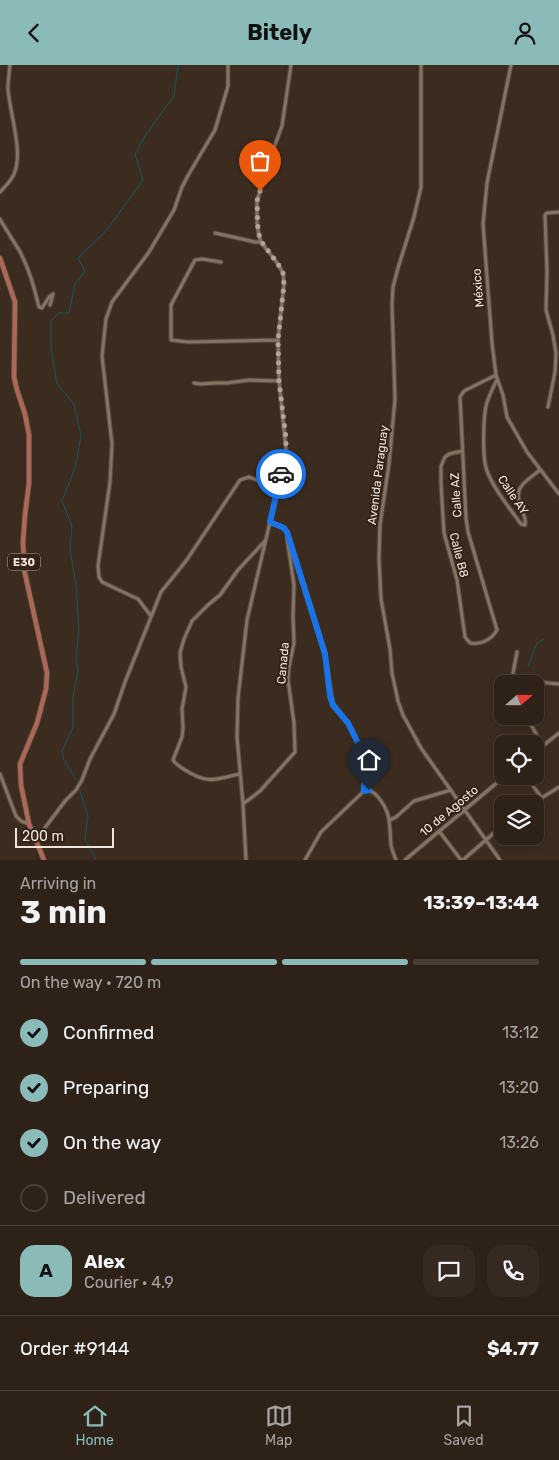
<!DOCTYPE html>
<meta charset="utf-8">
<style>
:root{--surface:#2d2118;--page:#352921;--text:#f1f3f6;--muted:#a7a3a2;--line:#483e37;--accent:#8bbbb9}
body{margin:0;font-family:Rubik,sans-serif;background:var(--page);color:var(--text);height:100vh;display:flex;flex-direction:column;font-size:19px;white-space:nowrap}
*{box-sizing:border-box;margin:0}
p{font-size:16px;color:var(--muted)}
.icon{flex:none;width:28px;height:28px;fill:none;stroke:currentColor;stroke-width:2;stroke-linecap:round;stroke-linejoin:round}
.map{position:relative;height:795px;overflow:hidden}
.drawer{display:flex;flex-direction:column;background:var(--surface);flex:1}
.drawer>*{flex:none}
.needle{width:32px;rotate:70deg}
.buttons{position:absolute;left:494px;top:610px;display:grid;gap:10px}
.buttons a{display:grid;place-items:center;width:50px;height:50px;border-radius:10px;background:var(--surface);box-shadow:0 2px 8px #0003,0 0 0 1px var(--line);font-size:25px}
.scale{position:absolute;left:15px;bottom:12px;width:99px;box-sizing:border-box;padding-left:5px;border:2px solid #efe5dd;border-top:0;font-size:14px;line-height:18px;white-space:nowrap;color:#efe5dd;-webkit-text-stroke:4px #322316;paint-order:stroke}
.pin{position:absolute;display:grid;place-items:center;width:42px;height:42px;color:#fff;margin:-51px -21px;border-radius:50% 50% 50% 0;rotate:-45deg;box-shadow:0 0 5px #0007}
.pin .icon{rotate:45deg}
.courier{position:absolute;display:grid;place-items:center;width:50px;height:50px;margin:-25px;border:4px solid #1a73e8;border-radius:50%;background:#fff;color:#222;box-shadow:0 1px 6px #0007}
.headline em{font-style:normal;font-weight:700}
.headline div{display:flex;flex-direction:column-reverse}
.headline{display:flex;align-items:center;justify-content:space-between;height:85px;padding:0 20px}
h1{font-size:32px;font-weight:700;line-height:38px}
.bar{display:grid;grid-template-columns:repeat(4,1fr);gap:8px 5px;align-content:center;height:60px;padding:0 20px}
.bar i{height:6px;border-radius:4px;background:var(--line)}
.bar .selected{background:var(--accent)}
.bar p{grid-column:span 4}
.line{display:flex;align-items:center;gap:12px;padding:0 20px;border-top:1px solid var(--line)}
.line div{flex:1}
.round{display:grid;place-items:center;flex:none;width:52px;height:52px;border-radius:15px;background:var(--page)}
ol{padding:0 20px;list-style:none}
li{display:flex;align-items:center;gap:15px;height:55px}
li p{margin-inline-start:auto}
li .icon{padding:5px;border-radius:50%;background:var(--accent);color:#111;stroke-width:4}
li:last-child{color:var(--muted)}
li i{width:28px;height:28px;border:2px solid var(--line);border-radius:50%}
header{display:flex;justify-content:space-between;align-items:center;height:65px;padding:0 20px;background:var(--accent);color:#111;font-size:22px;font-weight:700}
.tabs{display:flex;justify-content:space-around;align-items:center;height:70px;border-top:1px solid var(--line);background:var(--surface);font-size:14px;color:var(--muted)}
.tabs a{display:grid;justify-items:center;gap:2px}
.tabs .selected{color:var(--accent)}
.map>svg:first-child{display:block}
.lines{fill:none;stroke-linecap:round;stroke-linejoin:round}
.stream{stroke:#18565d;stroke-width:1}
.street-casing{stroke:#584a3f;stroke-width:5}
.primary-casing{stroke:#584a3f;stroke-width:6}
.street{stroke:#847263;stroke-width:3}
.primary{stroke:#ac6856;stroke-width:4.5}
.done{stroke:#b0a49b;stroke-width:5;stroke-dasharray:0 9}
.route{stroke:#1a73e8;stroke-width:6}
.labels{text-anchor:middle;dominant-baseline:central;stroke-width:4;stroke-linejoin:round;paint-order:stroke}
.shield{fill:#322316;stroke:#b6aba1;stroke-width:1}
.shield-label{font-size:11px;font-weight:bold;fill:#efe5dd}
.street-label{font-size:12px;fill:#efe5dd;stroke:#322316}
</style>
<header><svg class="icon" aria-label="back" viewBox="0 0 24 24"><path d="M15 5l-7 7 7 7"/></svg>Bitely<svg class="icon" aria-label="person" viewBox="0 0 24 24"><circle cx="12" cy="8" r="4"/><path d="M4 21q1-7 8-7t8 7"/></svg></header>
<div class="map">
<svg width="559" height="795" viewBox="0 0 559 795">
<rect width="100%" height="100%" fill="#3c2c20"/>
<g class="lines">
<path class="stream" d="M528,601L537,578L544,574
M77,716L64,695L62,686L73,663V633L78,606L76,594L79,564L76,520L70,484L72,461L62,436L75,403L81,371L74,339L57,319L51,283V256L59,248H69L75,219L85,206L78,193L106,166L143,115L135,89L147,68L174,31L178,0
M80,726L88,751L85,774L96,795"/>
<g class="street-casing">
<path id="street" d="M421,0V122L414,152L398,203L393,222L392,239L395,334L389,399L380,460L379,493L381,534L390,584L392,608L398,636L403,650L421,683L500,795
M511,0L487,118L483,159L492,278L496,310L503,330L507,352L527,387L559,429
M0,127C5,122 11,116 14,109C24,86 9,47 8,23C8,16 9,8 10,0
M0,154C6,165 13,175 19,185C29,203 34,222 39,242L42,243L49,232L53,229L50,240
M215,168L255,177H261
M221,197L202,194L195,195L171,240V275L188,277L278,275
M497,315C493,322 490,329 487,337C483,350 482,393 487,406C495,426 509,442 521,459L525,460
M194,318L200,319L215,318H227L249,315L279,316
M548,342L555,307L556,288L553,270L546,245L547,207L545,150L547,148L559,147
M462,386L449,389L445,392L441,401V419L444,468L457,515L465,572L470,578C481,580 491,575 497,565L468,467L466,453L460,332L464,326L496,310
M270,457L284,463L287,467L325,589L333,640L348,658L357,676L371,693C372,707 362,715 364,726
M525,460C526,454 524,449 521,444C513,421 524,418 540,405
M151,551L138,534L102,517L99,512L98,501L110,417L112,379L102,291L106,254L112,237L149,187L174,145L182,122L190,107L215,65L228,21V0
M538,617L559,619
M511,619L517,587
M526,651L543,681
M535,687L559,668
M0,709L16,751L21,756L29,759
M240,709C215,714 209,720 185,705C181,702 176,700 173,695L182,672L183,663L182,644L186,622L181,602L180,588L184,574L192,556L208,540L220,530L238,505L265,476
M526,711L541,732
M364,726C371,725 374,727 378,732C392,749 389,759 391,780C392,785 394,790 396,795
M508,732L513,739
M243,739L260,726L295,687L294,658L288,615L289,602L294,578L293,551L294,520L287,473
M532,739L559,722
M390,755L396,752L414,736L451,725
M439,766L461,795
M35,776L65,736L76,725L82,715L90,694L114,649L125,617L161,527L186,496L240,415L249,412L278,423
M246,795L243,739L237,672L238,633L247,555L270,457L286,385L279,316L278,275L284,219L283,208L278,199L261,177L259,171L257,158V136L268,99L282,61L291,0
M305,795L321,767L364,726
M405,795L505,711
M463,795L502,761"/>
</g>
<g class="primary-casing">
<path id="primary" d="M0,193L15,237L14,312L17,325L25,349L29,370V418L25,450L23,477L24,504L47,608L46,624L37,658L20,699L21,720L29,759L44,795"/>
</g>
<use href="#street" class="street"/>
<use href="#primary" class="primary"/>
</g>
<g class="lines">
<path class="done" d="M260,126L257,136L258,166L261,176L278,199L283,208L284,219L278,275L279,316L286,373V385L281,409"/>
<path class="route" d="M281,409L270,457L284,463L287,467L325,589L330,631L333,640L348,658L357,676L371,693C372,707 362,715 364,726L369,725"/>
</g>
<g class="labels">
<rect class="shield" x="8" y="488.5" width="32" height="17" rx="4"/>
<g class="shield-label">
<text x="24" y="497">E30</text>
</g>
<g class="street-label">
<text transform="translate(478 223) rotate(-95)">México</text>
<text transform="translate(378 410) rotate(-83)">Avenida Paraguay</text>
<text transform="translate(456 430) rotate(-94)">Calle AZ</text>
<text transform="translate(513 430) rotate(56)">Calle AY</text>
<text transform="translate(459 490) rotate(76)">Calle B8</text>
<text transform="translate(283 598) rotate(-85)">Canada</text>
<text transform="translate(449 746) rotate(-40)">10 de Agosto</text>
</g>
</g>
</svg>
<div class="buttons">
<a><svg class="needle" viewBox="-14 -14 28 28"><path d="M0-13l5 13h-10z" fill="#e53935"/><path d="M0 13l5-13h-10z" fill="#a7a3a2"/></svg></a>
<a><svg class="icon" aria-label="locate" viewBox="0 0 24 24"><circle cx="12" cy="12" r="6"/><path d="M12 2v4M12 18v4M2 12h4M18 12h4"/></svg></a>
<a><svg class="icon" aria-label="layers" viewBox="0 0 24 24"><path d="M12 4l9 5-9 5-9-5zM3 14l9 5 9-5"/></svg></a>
</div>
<div class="scale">200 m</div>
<div class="pin" style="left:260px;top:126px;background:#ea580c"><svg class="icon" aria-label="bag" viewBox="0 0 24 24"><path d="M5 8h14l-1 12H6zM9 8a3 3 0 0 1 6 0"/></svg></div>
<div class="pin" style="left:369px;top:725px;background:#1f2937"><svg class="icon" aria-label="home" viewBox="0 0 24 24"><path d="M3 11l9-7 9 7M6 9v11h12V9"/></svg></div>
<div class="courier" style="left:281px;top:409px"><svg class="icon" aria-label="car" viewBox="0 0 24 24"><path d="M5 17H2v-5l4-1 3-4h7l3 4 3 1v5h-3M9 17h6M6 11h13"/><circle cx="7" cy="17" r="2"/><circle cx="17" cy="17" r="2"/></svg></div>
</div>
<section class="drawer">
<div class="headline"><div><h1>3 min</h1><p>Arriving in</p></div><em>13:39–13:44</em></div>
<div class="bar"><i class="selected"></i><i class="selected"></i><i class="selected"></i><i></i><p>On the way · 720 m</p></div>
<ol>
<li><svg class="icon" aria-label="check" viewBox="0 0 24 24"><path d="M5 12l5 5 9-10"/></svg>Confirmed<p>13:12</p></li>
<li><svg class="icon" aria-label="check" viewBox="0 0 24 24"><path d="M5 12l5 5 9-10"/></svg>Preparing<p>13:20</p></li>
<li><svg class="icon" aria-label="check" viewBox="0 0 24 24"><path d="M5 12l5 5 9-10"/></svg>On the way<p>13:26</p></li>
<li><i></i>Delivered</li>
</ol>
<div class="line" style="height:90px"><b class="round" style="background:var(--accent);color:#111">A</b><div><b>Alex</b><p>Courier · 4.9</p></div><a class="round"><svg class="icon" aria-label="chat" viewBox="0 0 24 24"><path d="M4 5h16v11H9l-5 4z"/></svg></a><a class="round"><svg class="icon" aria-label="phone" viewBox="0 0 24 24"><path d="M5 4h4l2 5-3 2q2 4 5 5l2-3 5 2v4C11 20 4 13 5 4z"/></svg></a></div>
<div class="line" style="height:65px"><div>Order #9144</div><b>$4.77</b></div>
</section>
<nav class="tabs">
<a class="selected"><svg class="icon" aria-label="home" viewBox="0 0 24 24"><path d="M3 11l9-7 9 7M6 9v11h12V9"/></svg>Home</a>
<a><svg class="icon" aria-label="map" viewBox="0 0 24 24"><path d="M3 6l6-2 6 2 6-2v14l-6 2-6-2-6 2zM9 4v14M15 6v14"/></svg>Map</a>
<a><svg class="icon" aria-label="saved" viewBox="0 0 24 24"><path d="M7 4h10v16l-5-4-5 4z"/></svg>Saved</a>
</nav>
